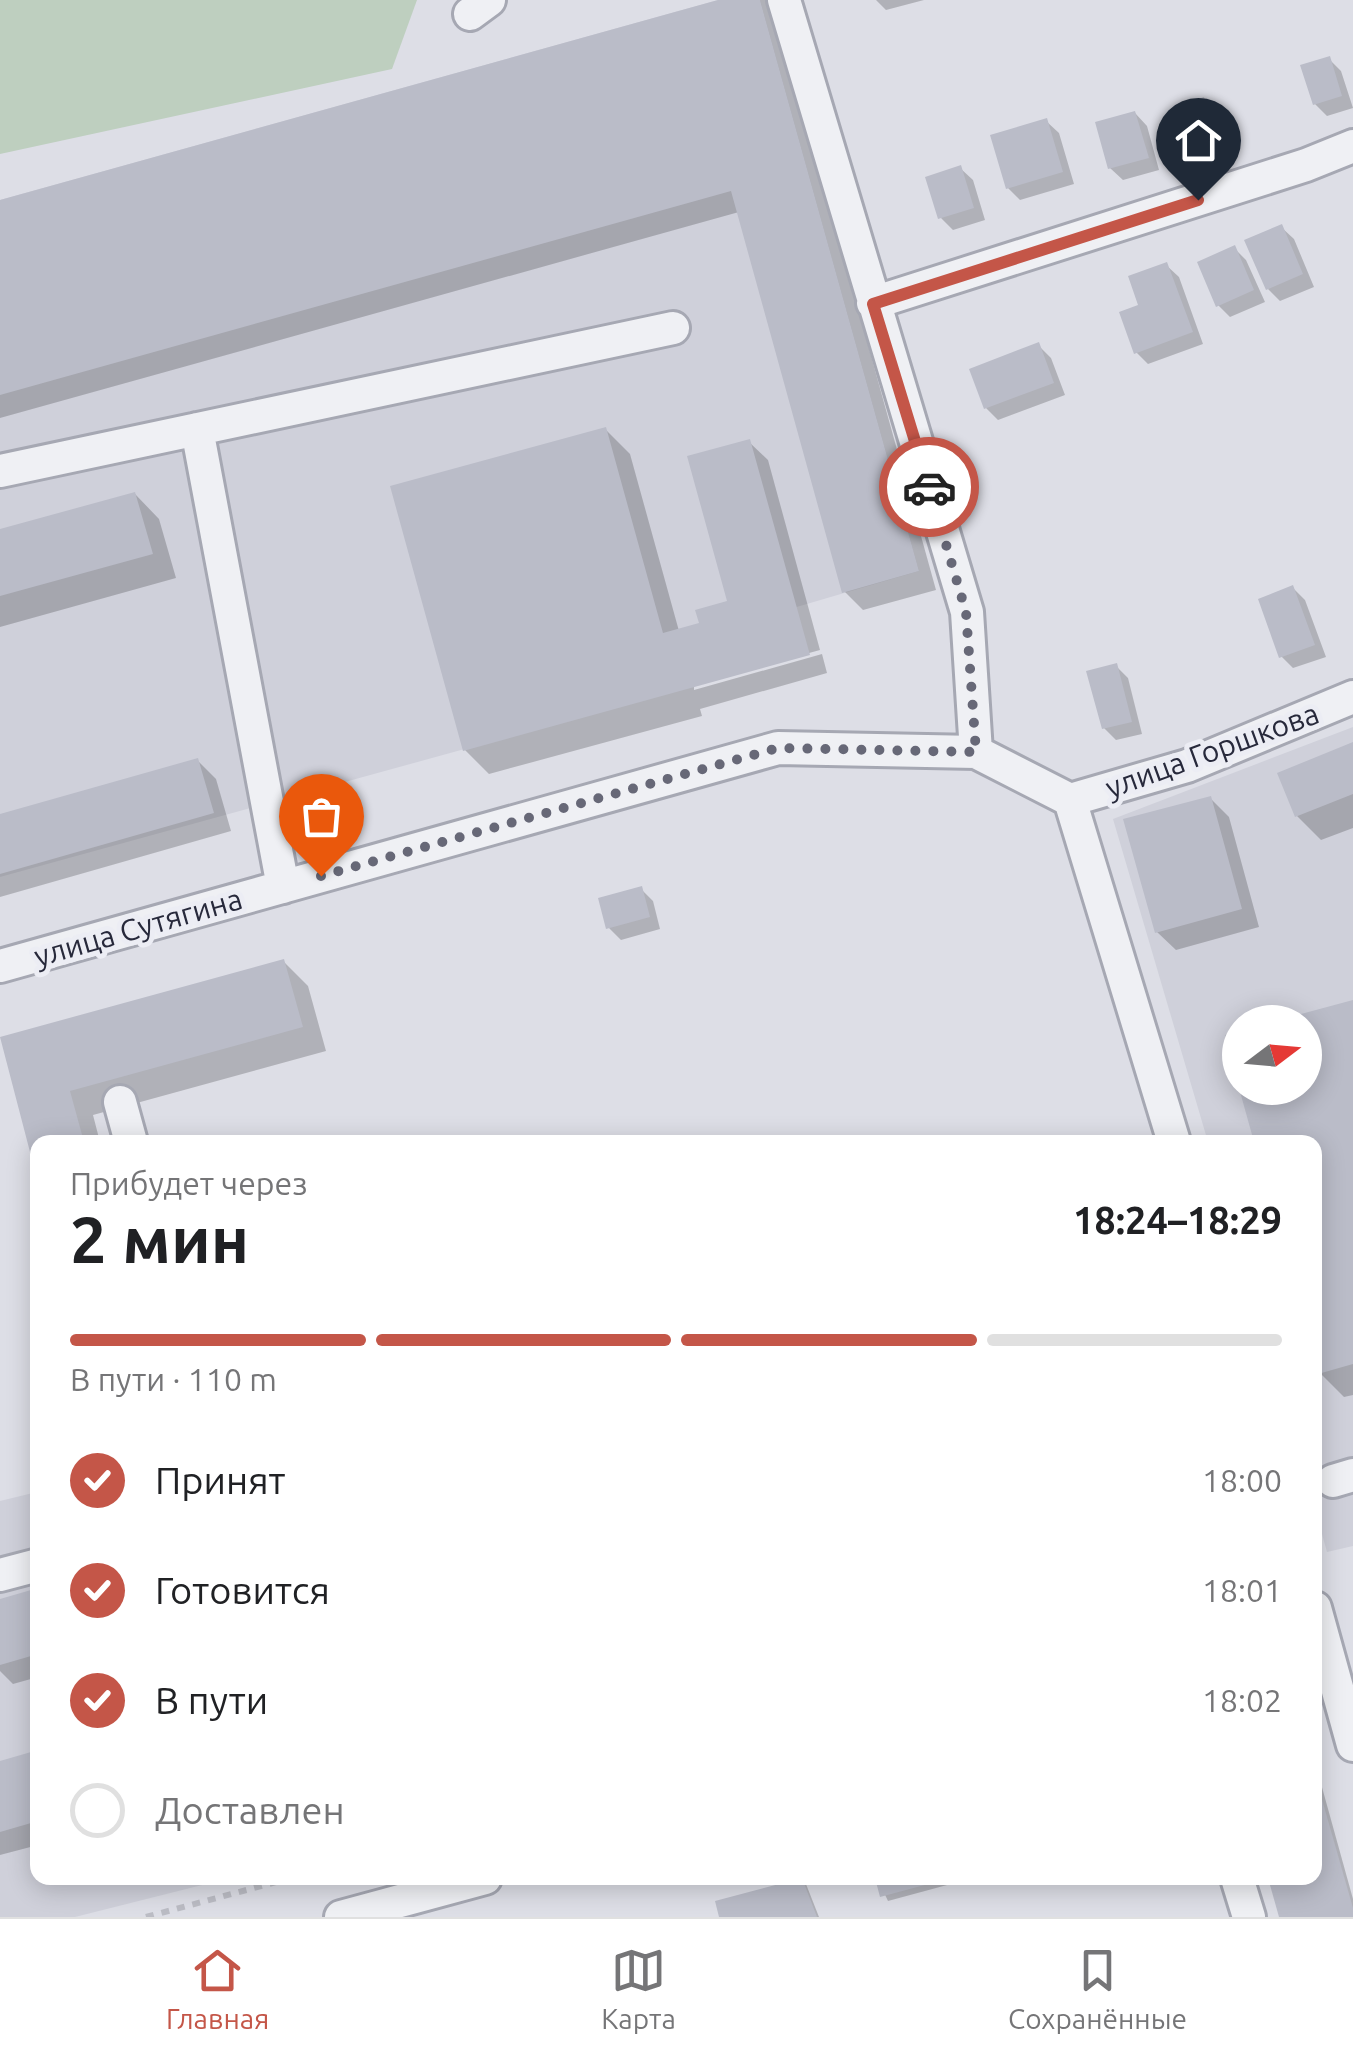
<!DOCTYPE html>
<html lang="ru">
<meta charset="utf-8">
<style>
:root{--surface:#fff;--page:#f2f2f2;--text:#202124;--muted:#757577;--line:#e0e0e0;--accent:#c45648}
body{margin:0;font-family:Ubuntu,sans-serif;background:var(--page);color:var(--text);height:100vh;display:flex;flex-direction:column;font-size:38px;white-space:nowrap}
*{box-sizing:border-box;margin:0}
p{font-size:32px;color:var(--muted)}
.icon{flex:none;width:55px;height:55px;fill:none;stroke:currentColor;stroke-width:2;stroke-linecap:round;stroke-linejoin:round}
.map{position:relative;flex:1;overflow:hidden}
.details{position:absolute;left:30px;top:1135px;width:1292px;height:750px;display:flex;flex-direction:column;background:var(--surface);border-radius:20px;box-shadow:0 5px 25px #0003}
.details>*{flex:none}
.needle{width:65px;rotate:74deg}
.controls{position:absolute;left:1222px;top:1005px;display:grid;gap:20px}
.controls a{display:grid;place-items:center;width:100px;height:100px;border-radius:50%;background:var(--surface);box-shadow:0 5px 25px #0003;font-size:50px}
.pin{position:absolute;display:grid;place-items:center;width:85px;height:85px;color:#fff;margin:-102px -42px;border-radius:50% 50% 50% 0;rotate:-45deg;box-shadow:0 0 10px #0007}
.pin .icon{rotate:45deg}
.courier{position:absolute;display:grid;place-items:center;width:100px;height:100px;margin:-50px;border:8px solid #c45648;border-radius:50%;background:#fff;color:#222;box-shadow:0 2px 12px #0007}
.overview em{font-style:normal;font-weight:700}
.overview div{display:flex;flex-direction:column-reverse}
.overview{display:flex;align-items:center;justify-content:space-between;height:170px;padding:0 40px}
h1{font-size:65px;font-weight:700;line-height:75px}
.bar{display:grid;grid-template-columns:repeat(4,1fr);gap:15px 10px;align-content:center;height:120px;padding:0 40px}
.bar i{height:12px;border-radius:8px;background:var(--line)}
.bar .current{background:var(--accent)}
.bar p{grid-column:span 4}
ol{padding:0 40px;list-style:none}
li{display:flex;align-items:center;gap:30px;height:110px}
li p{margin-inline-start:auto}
li .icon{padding:10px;border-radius:50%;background:var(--accent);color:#fff;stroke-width:4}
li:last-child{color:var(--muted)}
li i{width:55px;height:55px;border:5px solid var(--line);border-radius:50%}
.tab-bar{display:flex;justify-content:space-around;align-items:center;height:140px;border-top:2px solid var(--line);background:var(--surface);font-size:28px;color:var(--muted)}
.tab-bar a{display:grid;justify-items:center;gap:5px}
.tab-bar .current{color:var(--accent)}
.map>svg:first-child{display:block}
.built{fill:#cfd0da;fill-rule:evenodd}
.green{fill:#becfbf}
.shadow{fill:#0003}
.building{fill:#babcc8}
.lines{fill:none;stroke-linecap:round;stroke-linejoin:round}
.minor-casing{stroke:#a6a8b3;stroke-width:38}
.path{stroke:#bbbcc4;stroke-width:6;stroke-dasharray:8 8;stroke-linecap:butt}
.minor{stroke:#eff0f4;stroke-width:32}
.done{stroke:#676877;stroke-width:10;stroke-dasharray:0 18}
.route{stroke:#c45648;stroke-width:12}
.labels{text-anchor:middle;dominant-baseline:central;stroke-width:10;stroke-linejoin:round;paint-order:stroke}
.street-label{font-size:30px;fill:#27293b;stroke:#ecedf4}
</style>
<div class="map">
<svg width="1353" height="1917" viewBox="0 0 1353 1917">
<rect width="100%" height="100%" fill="#dddee6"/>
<path class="built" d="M718,0H760L919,571L783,611L795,658L0,877V200Z
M1353,727V1546L1327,1552L1315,1509V1142H1208L1113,819ZM1240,1022H1305V1088H1240Z
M37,1492L38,1878H230L75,1917H0V1501Z"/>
<path class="green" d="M0,0H417L392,69L0,154Z"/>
<path class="shadow" d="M727,0H765L775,10L936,590L863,610L844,591L739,212L0,418V203Z
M876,0H924L886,10Z
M1329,59L1341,71L1353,108L1327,116L1315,104Z
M1204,100L1216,112L1227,149L1201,157L1189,145Z
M1135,113L1147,126L1159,170L1123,180L1110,168Z
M1046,121L1059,133L1074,184L1020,200L1008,188Z
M960,168L973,180L985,220L953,230L941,218Z
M1281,227L1294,239L1314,287L1280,301L1268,289Z
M1234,248L1246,260L1265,302L1230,317L1218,305Z
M1166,265L1179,277L1203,344L1148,364L1136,352L1142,307Z
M1038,345L1051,358L1065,395L998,420L986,408Z
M605,429L630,454L679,631L702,625L730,603L749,442L768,460L820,650L694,685V690L822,654L827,673L700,709L702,716L489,774L465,750Z
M135,494L159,519L176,578L0,627V532Z
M1293,588L1305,600L1326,657L1293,668L1281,656Z
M1116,666L1128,678L1142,734L1116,740L1104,728Z
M1353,745V828L1321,840L1297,816Z
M198,761L216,779L231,831L0,897V817Z
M1210,798L1229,817L1259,927L1176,950L1157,932Z
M641,889L653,901L660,929L621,940L609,928Z
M284,962L308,986L326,1051L93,1115L100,1142H38V1168L2,1039Z
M1353,1002V1395L1344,1397L1320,1373L1315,1355V1142H1257L1242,1088H1305V1022H1280Z
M38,1591V1677L13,1684L0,1671V1602Z
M38,1753V1845L0,1855V1763Z
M1315,1762L1353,1899V1917H1282L1271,1878H1315Z
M877,1878H973L888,1901Z
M804,1879L819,1917H722L718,1903Z"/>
<path class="building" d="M718,0H760L919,571L842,593L731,191L0,395V200Z
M1330,56L1342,96L1313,105L1300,65Z
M1204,97L1216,137L1187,147L1175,107Z
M1135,111L1149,158L1108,169L1095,122Z
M1047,118L1063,172L1006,189L990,135Z
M961,165L974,208L938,219L925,177Z
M1282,224L1303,274L1266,290L1244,240Z
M1235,245L1254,290L1216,307L1197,262Z
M1167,262L1193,332L1134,354L1119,312L1138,305L1128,276Z
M1039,342L1054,383L984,409L969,369Z
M606,427L663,633L699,623L695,610L727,601L687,456L750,439L810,655L463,751L390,486Z
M135,492L153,554L0,596V529Z
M1293,585L1315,645L1279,658L1258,599Z
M1117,663L1132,722L1102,729L1086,671Z
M1353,742V794L1295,817L1277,773Z
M198,758L214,813L0,874V814Z
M1211,796L1242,909L1155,933L1123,819Z
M642,886L650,917L606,929L598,898Z
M284,959L303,1027L70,1091L84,1142H38L36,1175L0,1037Z
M1353,1000V1364L1318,1374L1315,1142H1254L1239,1088H1305V1022L1275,1021Z
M1240,1031V1086H1239L1225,1035Z
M38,1588V1654L0,1665V1599Z
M38,1750V1821L0,1832V1761Z
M1315,1775L1353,1908V1917H1279L1268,1878H1315Z
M802,1878L817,1917H719L715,1901Z
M875,1878H946L947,1879L880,1897Z"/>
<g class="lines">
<g class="minor-casing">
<path id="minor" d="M784,0L967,612L976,752L1070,800L1174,1142
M470,14L489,0
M873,303L1306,165L1353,146
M197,429L283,887
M0,471L673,328
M1070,800L1187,766L1353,697
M0,966L778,748L976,752
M120,1102L131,1142
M1333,1481L1353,1475
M0,1575L38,1565
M1315,1608L1353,1745
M1237,1878L1249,1917
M341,1917L485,1878"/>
</g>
<path class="path" d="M146,1917L291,1878"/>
<use href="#minor" class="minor"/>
</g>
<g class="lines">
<path class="done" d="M321,876L778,748L976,752L966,612L929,487"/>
<path class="route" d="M929,487L873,304L1198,200"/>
</g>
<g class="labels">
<g class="street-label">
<text transform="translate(1212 750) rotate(-20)">улица Горшкова</text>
<text transform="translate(138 927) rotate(-16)">улица Сутягина</text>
</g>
</g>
</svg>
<div class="controls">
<a><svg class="needle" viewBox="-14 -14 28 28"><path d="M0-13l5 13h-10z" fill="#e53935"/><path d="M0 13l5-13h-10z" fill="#757577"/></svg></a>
</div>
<div class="pin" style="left:321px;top:876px;background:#ea580c"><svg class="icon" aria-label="bag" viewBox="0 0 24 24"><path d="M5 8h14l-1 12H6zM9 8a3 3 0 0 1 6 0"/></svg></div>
<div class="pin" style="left:1198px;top:200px;background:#1f2937"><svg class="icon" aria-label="home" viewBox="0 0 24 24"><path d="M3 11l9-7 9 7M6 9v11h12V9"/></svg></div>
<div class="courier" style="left:929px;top:487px"><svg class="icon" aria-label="car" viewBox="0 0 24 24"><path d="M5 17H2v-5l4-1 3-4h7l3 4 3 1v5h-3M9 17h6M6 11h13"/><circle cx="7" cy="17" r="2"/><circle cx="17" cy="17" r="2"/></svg></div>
<section class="details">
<div class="overview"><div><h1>2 мин</h1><p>Прибудет через</p></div><em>18:24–18:29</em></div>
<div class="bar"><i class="current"></i><i class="current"></i><i class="current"></i><i></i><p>В пути · 110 m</p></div>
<ol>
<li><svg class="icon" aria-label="check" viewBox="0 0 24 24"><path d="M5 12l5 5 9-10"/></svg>Принят<p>18:00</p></li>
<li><svg class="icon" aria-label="check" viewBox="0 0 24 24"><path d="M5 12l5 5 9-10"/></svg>Готовится<p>18:01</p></li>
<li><svg class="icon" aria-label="check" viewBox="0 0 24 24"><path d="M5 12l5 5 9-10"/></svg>В пути<p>18:02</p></li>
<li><i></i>Доставлен</li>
</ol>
</section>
</div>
<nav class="tab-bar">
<a class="current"><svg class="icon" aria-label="home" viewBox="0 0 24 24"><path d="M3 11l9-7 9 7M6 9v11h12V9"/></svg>Главная</a>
<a><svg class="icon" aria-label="map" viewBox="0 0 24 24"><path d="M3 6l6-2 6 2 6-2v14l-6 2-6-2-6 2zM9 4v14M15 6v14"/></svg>Карта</a>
<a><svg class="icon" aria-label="saved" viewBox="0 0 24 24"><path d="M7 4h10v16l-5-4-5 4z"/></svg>Сохранённые</a>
</nav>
